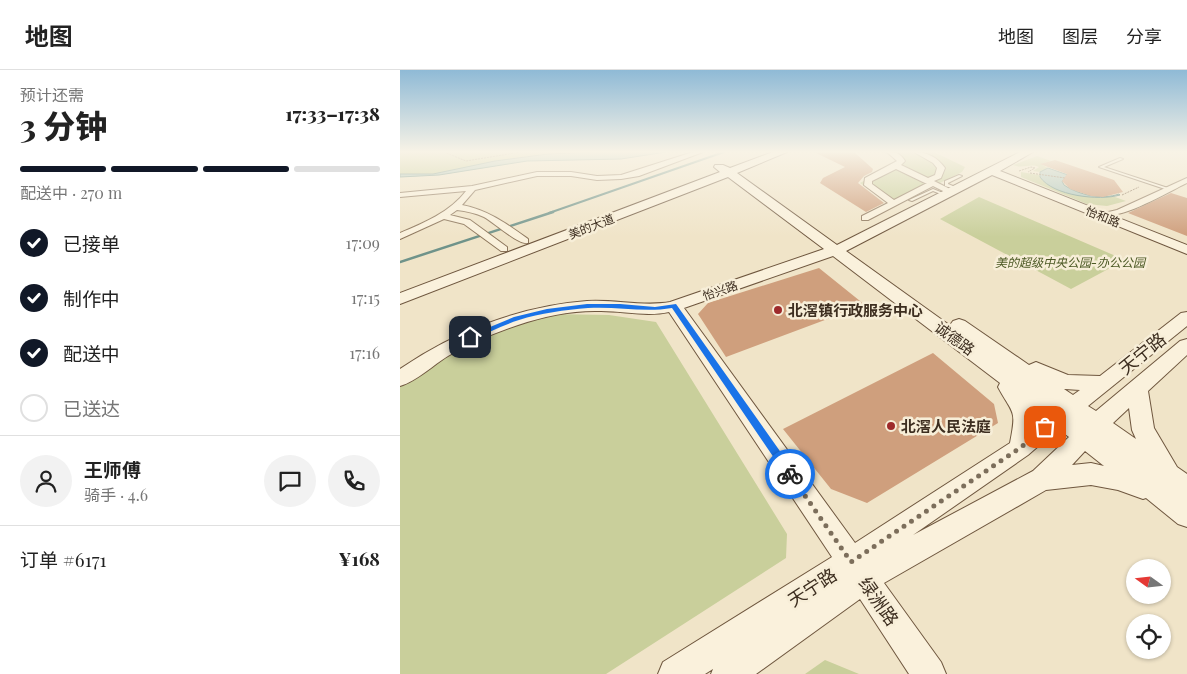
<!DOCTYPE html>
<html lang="zh">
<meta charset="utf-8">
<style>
:root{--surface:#fff;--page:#f2f2f2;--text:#222;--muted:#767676;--line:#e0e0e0;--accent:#111827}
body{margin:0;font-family:"Playfair Display","Noto Sans SC",serif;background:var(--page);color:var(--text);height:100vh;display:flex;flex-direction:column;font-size:19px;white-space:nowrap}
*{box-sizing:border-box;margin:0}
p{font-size:16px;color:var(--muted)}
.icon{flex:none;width:28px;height:28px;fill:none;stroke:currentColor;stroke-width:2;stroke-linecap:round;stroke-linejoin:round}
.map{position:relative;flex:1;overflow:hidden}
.panel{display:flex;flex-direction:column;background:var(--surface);width:400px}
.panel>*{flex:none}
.needle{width:32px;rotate:285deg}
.fabs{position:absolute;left:726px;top:489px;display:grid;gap:10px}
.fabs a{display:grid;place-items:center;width:45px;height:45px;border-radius:50%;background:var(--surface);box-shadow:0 1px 4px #0004;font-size:25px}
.pin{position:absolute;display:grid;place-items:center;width:42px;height:42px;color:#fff;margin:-21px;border-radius:10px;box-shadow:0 2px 8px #0006}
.courier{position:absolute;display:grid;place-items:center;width:50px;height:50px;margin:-25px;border:4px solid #1a73e8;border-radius:50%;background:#fff;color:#222;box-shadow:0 1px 6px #0007}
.summary em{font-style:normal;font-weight:800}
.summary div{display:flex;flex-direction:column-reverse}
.summary{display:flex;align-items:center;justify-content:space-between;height:85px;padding:0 20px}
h1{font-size:32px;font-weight:800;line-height:38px}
.bar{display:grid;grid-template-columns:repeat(4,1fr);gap:8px 5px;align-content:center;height:60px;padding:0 20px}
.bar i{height:6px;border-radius:4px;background:var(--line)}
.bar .on{background:var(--accent)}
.bar p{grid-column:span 4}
.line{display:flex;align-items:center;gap:12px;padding:0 20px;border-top:1px solid var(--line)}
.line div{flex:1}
.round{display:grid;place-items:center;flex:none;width:52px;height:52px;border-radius:26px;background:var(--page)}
ol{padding:0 20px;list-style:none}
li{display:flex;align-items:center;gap:15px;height:55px}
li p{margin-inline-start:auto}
li .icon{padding:5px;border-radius:50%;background:var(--accent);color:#fff;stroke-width:4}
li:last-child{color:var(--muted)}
li i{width:28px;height:28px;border:2px solid var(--line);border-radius:50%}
header{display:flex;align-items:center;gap:30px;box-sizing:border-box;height:70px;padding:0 25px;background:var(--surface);border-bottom:1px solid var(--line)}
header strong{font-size:24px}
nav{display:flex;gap:28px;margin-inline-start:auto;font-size:18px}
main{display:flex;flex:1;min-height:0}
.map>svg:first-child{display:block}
.green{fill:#c9cf9b}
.water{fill:#a9c4bc;stroke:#6f938a}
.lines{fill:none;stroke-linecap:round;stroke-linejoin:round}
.stream-far1{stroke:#6f938a;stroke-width:2}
.stream{stroke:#6f938a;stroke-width:2.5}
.building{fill:#cf9f7d}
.lane-casing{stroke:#8d765c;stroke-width:2}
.street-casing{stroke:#8d765c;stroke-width:2}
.secondary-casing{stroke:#6f573f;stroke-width:2}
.path{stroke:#8d765c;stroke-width:1;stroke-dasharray:2 1;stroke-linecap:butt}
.lane{fill:#faf1dc;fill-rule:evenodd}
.street{fill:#faf1dc;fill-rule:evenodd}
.secondary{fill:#faf1dc;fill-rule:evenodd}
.route{fill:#1a73e8}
.done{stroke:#7c6e5b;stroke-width:5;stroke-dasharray:0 9}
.poi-dot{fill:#9e2a2b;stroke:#f7eed8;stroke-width:2}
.labels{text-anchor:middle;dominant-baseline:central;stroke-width:5;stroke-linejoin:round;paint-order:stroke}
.far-street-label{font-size:12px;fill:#3d2e20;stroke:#f7eed8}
.far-park-label{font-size:12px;font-style:italic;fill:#4d5a26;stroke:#f7eed8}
.poi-label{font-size:15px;font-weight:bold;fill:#3d2e20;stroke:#f7eed8;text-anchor:start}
.street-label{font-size:15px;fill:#3d2e20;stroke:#f7eed8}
.near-street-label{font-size:18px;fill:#3d2e20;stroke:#f7eed8}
</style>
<header>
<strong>地图</strong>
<nav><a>地图</a><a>图层</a><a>分享</a></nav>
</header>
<main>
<section class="panel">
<div class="summary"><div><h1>3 分钟</h1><p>预计还需</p></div><em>17:33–17:38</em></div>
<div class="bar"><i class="on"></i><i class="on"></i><i class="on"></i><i></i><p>配送中 · 270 m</p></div>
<ol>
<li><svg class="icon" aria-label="check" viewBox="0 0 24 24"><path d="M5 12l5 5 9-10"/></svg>已接单<p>17:09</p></li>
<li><svg class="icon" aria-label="check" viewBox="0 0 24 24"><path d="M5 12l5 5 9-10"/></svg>制作中<p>17:15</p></li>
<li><svg class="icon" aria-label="check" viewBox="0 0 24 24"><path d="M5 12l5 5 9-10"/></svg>配送中<p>17:16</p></li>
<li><i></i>已送达</li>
</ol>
<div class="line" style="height:90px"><a class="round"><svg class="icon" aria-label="person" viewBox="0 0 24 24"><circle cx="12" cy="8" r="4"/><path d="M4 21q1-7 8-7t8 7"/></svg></a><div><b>王师傅</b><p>骑手 · 4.6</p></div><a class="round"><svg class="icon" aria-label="chat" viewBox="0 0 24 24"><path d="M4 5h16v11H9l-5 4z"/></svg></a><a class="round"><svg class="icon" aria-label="phone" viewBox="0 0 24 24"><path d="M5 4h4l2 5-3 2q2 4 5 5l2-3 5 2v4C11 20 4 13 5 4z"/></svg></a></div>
<div class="line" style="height:65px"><div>订单 #6171</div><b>¥168</b></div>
</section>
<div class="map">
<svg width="787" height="604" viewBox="0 0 787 604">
<rect width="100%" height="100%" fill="#f0e4c8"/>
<path class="green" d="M0,82H266L221,89L127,91L39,105L0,107Z
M483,82H534L565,97L562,102L498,134L488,132L460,113C473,106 481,99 494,93L495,89Z
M637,86L651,91L641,94L648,98L640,102L633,101L639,97C630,93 624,99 613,95Z
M621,102L639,105L653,117L665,122L715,127L726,131L707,136L687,134L621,107Z
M579,127L725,190L671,219L540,149Z
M150,244L209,245L256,252L387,464L386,488L206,604H0V316L49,285L101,259Z
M425,590L459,604H405Z"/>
<path class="water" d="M201,82H266L221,89L127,91L39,105L0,107V104H33L95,91L148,84Z
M648,98L671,106L662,111L664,115C679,125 702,130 719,124L720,125C699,131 653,126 640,107V102Z"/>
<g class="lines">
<path class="stream-far1" d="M149,143L324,82"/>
<path class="stream" d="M0,192L153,142"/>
</g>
<path class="building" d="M414,82H454L473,99L472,102L464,106L458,113L484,133L466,142L420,113L423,108L445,97Z
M655,90L714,110L723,122L703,127L691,126L670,119L662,111L667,104L640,94Z
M771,123L787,128V166L728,143Z
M419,198L465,235L326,287L298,244L308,233Z
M533,283L594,334L598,353L467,433L431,419L383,359Z"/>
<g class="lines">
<g class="lane-casing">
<path id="lane" d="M720,88L723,89L704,97L771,119L768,120L699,97Z
M559,105L562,106L548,113V114L558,118V120L545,116V111Z
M533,119L548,125L546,126L533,121L512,131L509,130Z"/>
</g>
<g class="street-casing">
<path id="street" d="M293,82H303L239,106L221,109L197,110L171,106H137L75,120L62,135C88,140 107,154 128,169V173C118,175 95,153 84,147C75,143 66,141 57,140L50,145L70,150L107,177V181H101L64,154L44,149L0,169V163C24,153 50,142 66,121L0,127V123L72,116L137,102H171L197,106L221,105Z
M487,82C496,82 500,83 505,91L501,95L528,108L535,105L537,98L533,93L514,82C527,82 537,87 545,98L541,108L534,111L556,122L549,124L533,116L468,150H462V146L488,133L464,115L465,108L497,91ZM496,99L525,113H527L494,130L472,114V111Z
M787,108V113C772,120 716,153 704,143L717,140Z"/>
</g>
<g class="secondary-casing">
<path id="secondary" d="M373,82H387L337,103L437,175L620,82H633L600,101L787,175V184L592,105L446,181L552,257L550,255L553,251L559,249L565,251L629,295L636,292L668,305L700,306L781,243L787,242V256L688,336L696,341L780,271L787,269V285L748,321L754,358L777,397L787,404V457L778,454L746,428L743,429L718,420L691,415L646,420L484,513L541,592L546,604H509L460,529L356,604H311L313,599L305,604H258L263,592L432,487L269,242C247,247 224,241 201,241C173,240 144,246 118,255C94,263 70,273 48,286C33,295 17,311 0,316V299C55,261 121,236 187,231C215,229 243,237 270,232L424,179L328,107L0,234V223L320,102L314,97L315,95H323L330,98ZM433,186L600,313L598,317C613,345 617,338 610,373L455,473L284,238ZM664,319H665L680,320L673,325ZM729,338L732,360L736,369L713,353ZM635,341L642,347L636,352ZM658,359L669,367L633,401L513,465L628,385ZM685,381L704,396L691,393L672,395Z"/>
</g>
<path class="path" d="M44,82L66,91L121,82
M619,101L631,97L635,98L628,102
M630,103L665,108
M722,125L739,117"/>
<use href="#lane" class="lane"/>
<use href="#street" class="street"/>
<use href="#secondary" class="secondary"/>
</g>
<linearGradient id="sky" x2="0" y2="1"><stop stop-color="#8fbad6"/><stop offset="0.49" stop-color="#f8f3e6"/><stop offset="1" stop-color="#f8f3e6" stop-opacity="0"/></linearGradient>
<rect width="787" height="167" fill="url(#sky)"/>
<path class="route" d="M187,234H220L255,237L276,234L394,401V407H387L272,238C244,243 216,236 188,238C165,240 140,243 119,250C103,255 88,263 72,269L66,267L114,247L147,239Z"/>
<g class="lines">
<path class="done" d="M390,404L451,492L620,378L645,357"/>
</g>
<g class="poi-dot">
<circle cx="378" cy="240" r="5"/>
<circle cx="491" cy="356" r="5"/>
</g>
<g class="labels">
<g class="far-street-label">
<text transform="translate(703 146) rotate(22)">怡和路</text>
<text transform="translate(191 156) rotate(-21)">美的大道</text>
<text transform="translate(320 220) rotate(-19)">怡兴路</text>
</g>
<g class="far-park-label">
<text x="670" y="192">美的超级中央公园-办公公园</text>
</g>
<g class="poi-label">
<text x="388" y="240">北滘镇行政服务中心</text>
<text x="501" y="356">北滘人民法庭</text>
</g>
<g class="street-label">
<text transform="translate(555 268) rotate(36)">诚德路</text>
</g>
<g class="near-street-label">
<text transform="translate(742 283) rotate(-39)">天宁路</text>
<text transform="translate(412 517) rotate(-33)">天宁路</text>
<text transform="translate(479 531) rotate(55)">绿洲路</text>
</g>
</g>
</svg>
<div class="fabs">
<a><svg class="needle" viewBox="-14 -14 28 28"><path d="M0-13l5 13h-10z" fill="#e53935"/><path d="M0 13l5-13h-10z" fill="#767676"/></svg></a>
<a><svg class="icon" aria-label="locate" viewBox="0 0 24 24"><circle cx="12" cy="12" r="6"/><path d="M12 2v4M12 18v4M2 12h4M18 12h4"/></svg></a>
</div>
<div class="pin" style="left:645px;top:357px;background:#ea580c"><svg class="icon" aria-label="bag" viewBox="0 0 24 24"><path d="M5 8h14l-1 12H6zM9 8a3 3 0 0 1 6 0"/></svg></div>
<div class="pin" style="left:70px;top:267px;background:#1f2937"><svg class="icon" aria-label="home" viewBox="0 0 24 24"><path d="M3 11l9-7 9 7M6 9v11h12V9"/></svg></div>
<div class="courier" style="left:390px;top:404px"><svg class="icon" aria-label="bike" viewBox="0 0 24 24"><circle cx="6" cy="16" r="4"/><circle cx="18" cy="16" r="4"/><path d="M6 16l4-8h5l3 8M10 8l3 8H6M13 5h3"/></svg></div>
</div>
</main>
